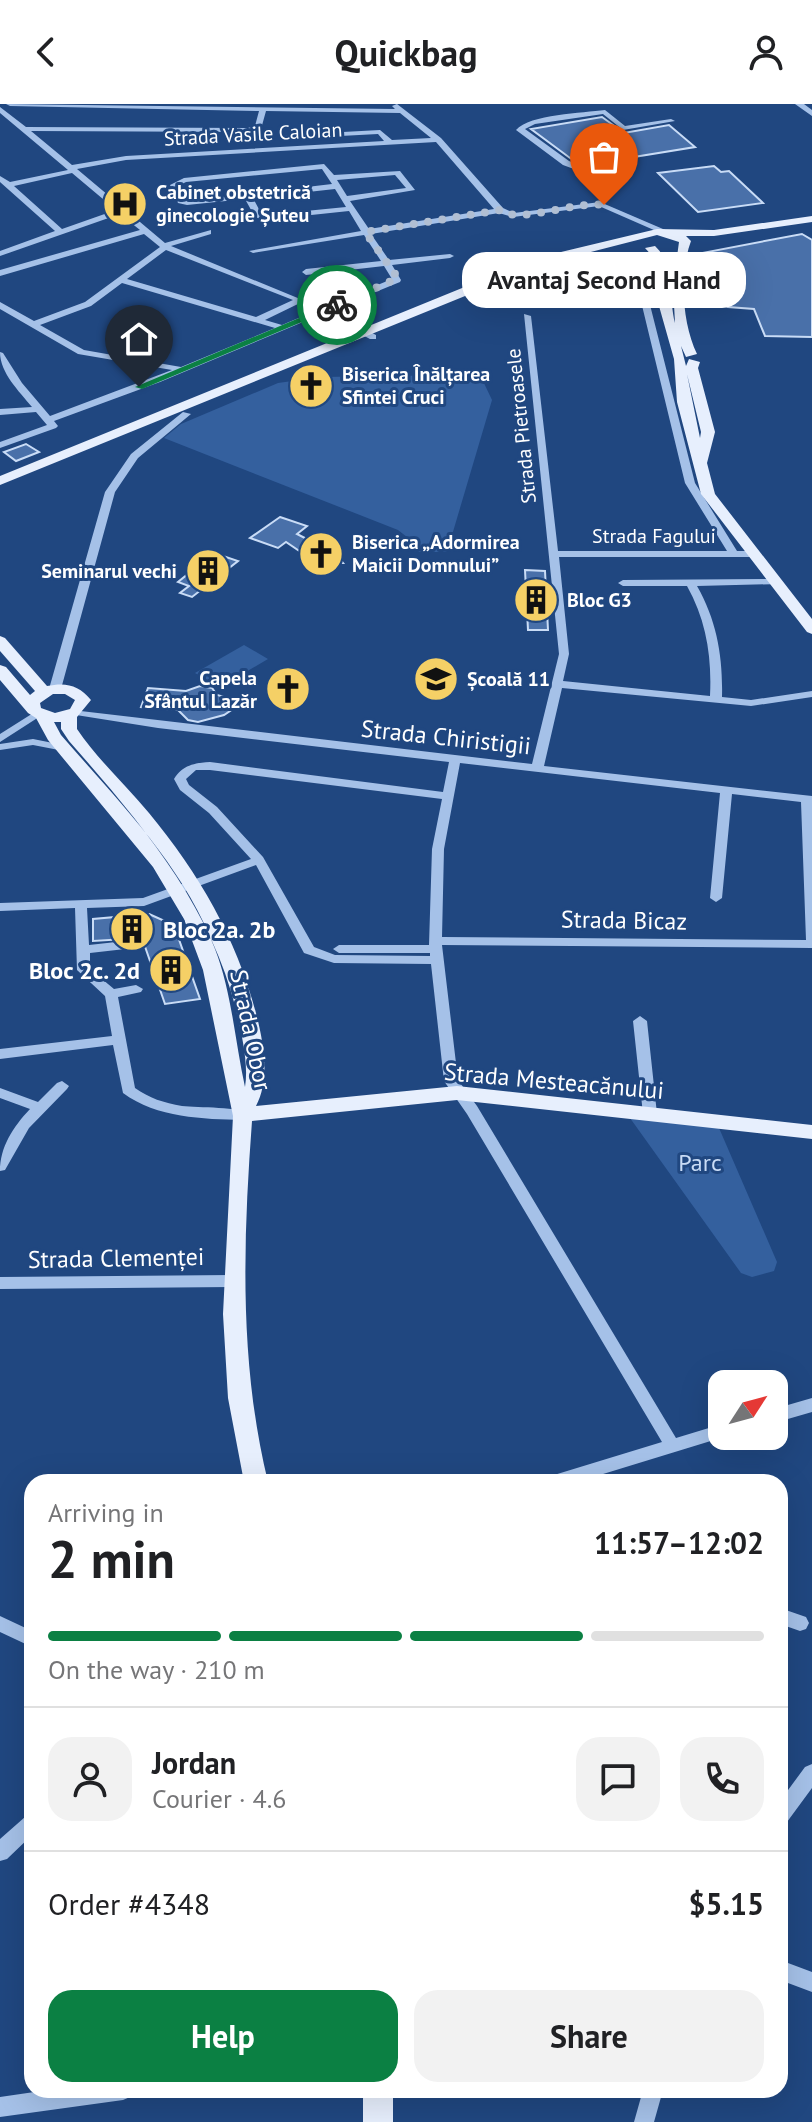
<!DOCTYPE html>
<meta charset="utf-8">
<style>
:root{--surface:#fff;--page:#f2f2f2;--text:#202124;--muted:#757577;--line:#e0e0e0;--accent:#0b8043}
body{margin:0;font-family:"PT Sans",sans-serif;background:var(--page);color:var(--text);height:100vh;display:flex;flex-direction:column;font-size:30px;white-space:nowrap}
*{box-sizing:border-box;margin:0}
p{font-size:26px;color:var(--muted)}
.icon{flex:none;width:44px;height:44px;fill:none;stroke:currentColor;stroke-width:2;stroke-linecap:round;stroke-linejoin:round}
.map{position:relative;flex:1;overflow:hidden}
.details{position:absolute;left:24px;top:1370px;width:764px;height:624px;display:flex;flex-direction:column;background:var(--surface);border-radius:24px;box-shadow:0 8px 32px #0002}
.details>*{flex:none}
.needle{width:52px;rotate:54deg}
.fabs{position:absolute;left:708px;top:1266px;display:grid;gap:16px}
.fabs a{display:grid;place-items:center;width:80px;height:80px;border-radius:16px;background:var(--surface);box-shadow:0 8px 32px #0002;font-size:40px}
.pin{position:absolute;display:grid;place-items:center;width:68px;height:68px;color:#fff;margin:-82px -34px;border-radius:50% 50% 50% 0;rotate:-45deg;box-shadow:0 0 8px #0007}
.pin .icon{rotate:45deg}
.courier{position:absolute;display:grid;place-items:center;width:80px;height:80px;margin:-40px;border:6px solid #0b8043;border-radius:50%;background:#fff;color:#222;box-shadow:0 2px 10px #0007}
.bubble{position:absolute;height:56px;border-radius:24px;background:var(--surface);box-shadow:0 8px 32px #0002;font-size:26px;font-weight:800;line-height:56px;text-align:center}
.head em{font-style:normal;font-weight:800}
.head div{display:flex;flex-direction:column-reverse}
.head{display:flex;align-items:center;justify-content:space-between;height:136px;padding:0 24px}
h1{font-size:52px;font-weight:800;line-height:60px}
.bar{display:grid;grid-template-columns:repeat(4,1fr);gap:12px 8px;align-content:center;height:96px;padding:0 24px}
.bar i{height:10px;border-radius:6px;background:var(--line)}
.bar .on{background:var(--accent)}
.bar p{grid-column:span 4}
.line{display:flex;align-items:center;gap:20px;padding:0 24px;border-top:2px solid var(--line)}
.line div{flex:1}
.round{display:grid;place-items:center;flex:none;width:84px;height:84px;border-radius:24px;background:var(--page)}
.action{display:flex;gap:16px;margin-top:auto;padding:16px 24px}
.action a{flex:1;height:92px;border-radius:24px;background:var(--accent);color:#fff;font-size:32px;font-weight:800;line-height:92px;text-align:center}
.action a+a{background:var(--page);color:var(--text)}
header{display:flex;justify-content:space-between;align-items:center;height:104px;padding:0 24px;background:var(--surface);font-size:36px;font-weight:800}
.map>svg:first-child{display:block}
.green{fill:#34609e}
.building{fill:#4970a9;stroke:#c9dcf6;stroke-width:2}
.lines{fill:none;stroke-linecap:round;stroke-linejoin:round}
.minor{fill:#a5c1e8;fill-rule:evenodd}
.major{fill:#e7effd;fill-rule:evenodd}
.route{fill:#0b8043}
.done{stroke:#b1bfd3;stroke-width:8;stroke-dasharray:0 14.4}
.labels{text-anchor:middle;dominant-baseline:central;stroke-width:6;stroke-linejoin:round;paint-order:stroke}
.far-street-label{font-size:20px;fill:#fff;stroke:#204780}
.far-poi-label{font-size:20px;font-weight:bold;fill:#fff;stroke:#204780;text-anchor:start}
.street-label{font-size:24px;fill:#fff;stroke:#204780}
.poi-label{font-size:24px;font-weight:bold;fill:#fff;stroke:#204780;text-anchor:start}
.park-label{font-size:24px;fill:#c9dcf6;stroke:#204780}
</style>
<header><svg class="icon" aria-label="back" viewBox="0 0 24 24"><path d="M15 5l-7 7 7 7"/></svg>Quickbag<svg class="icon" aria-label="person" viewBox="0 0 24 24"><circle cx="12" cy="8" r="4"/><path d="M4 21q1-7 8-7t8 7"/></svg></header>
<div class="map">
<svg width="812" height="2018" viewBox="0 0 812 2018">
<rect width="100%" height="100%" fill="#204780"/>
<path class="green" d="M462,271L482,275L492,296L447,448H415L407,433L398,426L164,334L181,320L278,279L321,273Z
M244,541L268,555L220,583L195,569Z
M630,1014L719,1024L777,1158L774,1167L752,1173L741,1169Z"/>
<path class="building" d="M602,13L624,29L669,21L695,43L585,61L570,54L531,25Z
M714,62L721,68L729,67L763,99L698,108L658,69Z
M802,130L812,136V233L765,232L754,205L728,203L694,179L702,149Z
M26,340L39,348L16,357L4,348Z
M280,413L307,422L297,430L326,445L337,447L336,450L343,459H317L286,438L278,444L250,434Z
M214,449L238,457L192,493L180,489L189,482L178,478Z
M525,466L545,467L548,526H528Z
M200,582L212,584L217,591L232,595L236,603L224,611L198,618L188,616L178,606L141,603L148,584L186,587Z
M149,810L169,819L172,831L177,830L200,895L165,900L142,834L93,837V815Z"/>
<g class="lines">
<path class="minor" d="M6,0L395,5L392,2L397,0L441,34L503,104L514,109L600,98L670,128L663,130L599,102L513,113L499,109L371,130L389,156L450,150L454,152L450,154L392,161L401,176L400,178L329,207L376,231V235H370L322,210L160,278L54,317L58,322L56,324L0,344V338L47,321L36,308L0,311V305L32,303C19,287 0,269 0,248L3,249L22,279L50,312L172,266L78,250L0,205V198L34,217L85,198L160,143L144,130L0,172V166L140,126L120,110L0,152V147L55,127L0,78V72L10,78L68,66L0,9V3L26,23L248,24L255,22L259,7L10,2ZM266,7L400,9L431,34L392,36L380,26L287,31H284V35L378,30L384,37L126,52L72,61L31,27L248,28L261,25ZM436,38L494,105L369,125L350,97L415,86L400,67L334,71L324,60L184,74L170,81L178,99L187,101L245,95L255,113L264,116L349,107L361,127L249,147L253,149L364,131L381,157L306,165L302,168L306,171L384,162L392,175L322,204L171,142L211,130V126L165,139L77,65L126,56ZM322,65L332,80L188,97L184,95L178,82L186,78ZM72,69L116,106L62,125L14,82ZM395,71L406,84L347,92L337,76ZM335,85L346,103L265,111L261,109L253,94ZM166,146L293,196L256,213L127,175ZM122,179L275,224L181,263L84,246L40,221L91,202ZM300,199L315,207L282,221L265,216Z
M795,0H804L812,6V12Z
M605,6L625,22L671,15L675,17L623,26L603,10L535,20L525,25L569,57L593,67V71H590L563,61L516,26C530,10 583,9 605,6Z
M642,182L646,185L695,379L737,447H754L759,450L754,453H559L569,550L563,577L710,592C712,552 706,516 687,482H623L618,479L623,476L775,475L779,476V480L697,482C717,517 723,553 722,593L751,596L812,587V593L751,602L562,584L544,662L812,692V844L442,841L458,976L477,1002L676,1334L722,1320V1332H727L577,1378H546L548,1373L554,1371L662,1338L467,1010L444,977L431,860L334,859L304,849L256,761L144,802L87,804L89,841L134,836L140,840L134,844L90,849V865L114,885L136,881L143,885L141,888L118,893L135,984C149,994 164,999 182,1002C198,1004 241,1002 250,1011L243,1016C203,1015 157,1014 123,989L113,941L0,955V945L112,932L105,892L77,866L75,804L0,807V799L143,794L251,755L209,709L180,686L174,675C183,661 194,659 210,658L443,688L449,658L158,624L76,611L70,608L72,606L532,660L559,550L524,210L531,212L558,447H727L685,379L638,185ZM460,659L720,689L710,794L716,798L722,794L732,690L801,698L806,836L442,833L444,745ZM196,666H210L442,695L432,745L429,841H339L333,845L339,849H430V852L335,851L314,843L263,753L217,703L189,681L186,675Z
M183,308L191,310L138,354L115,388L61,585L59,587H51L49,585L105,388L131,350Z
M38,606L42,607V611L0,638V630Z
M33,635L68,642L70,644L64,647L33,641L0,646V640Z
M640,912L647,917L657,1010L650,1015L643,1010L633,917Z
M62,977L69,982L67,985L29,1024L5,1066L0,1067C0,1043 13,1023 30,1005L0,994V984L38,998L57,979Z
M232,1171L237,1173L240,1177L237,1181L232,1183L0,1185V1173Z
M812,1294V1308L774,1319V1305Z
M780,1504L806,1513L809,1519L806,1525L800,1527L780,1520Z
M0,1512L32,1527V1543L0,1528Z
M812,1660V1684L787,1718L780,1721V1697L805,1663Z
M32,1710V1731L7,1755L0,1757V1735L25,1713Z
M780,1856L812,1868V1888L780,1876Z
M48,1986H133L130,1993L123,1996L0,2013V1993Z
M643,1986H663L654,2018H634Z"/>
<path class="major" d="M812,112V118L714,132H686L691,137C679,169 682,219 697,250L686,253L681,242L686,262L689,255L700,258L698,264L715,328L707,359L715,390L812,515V530L807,528L701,390L677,298L674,255L659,202L656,156L645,144L655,142C676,162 668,191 675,219L673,182L679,138L657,131L544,160L0,381V372L536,154L657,125L714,126ZM687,270L701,328L700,334Z
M0,532L5,534L47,582C66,578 79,581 91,596L77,613V625C97,655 126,681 149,709C200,771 237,835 257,913C264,942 270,975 256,1002L457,982L812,1021V1035L457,996L252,1017C243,1138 239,1259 268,1378H244L228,1294L223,1210L233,1012L203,866L184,815L153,763L48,636L36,614L28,609L0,576V561L6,563L30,591L35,587L0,547ZM53,590H65L75,596L70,605L55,609L41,604L40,599ZM54,618H61V625L69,637C140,718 209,798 236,905C241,928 249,959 245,983C235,938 232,889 215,845C184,762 118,697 61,631Z
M363,1986H393V2018H363Z"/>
</g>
<path class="route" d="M337,198L340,202L142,285L135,283Z"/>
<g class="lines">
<path class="done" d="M337,201L398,174L365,128L500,106C517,121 578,96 604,101"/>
</g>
<defs>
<g id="hospital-disc" transform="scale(2.3)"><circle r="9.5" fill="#f5d066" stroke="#204780"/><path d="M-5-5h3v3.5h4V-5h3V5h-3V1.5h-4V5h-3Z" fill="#111"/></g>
<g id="church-disc" transform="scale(2.3)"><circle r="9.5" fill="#f5d066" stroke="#204780"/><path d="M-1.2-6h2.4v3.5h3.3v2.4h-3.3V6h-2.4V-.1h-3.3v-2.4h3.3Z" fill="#111"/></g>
<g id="building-disc" transform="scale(2.3)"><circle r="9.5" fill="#f5d066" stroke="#204780"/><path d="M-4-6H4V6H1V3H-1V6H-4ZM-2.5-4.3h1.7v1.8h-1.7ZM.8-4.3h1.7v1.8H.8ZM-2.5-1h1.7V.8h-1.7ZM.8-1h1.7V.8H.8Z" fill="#111"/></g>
<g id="school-disc" transform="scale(2.3)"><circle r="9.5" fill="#f5d066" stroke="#204780"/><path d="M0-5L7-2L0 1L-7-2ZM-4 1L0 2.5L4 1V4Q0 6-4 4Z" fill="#111"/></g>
</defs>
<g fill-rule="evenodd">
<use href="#hospital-disc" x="125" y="100"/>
<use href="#church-disc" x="311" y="282"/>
<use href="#church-disc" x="321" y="450"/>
<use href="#building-disc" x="208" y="467"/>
<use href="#building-disc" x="536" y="496"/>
<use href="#school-disc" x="436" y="575"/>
<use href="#church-disc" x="288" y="585"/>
<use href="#building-disc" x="132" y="825"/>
<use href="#building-disc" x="171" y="866"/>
</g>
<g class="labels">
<g class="far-street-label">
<text transform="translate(253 30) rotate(-3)">Strada Vasile Caloian</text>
<text transform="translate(521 322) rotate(-96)">Strada Pietroasele</text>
<text x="654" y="432">Strada Fagului</text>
</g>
<g class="far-poi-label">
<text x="156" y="88">Cabinet obstetrică<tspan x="156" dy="23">ginecologie Șuteu</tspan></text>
<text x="342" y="270">Biserica Înălțarea<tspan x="342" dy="23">Sfintei Cruci</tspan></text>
<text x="352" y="438">Biserica „Adormirea<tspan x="352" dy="23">Maicii Domnului”</tspan></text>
<text x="177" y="467" text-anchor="end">Seminarul vechi</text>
<text x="567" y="496">Bloc G3</text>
<text x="257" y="574" text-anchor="end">Capela<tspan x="257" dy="23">Sfântul Lazăr</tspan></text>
<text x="467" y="575">Școală 11</text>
</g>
<g class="street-label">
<text transform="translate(446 633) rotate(6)">Strada Chiristigii</text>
<text transform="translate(624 816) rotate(1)">Strada Bicaz</text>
<text transform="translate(251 926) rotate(78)">Strada Obor</text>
<text transform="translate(554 977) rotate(5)">Strada Mesteacănului</text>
<text transform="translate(116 1154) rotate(-1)">Strada Clemenței</text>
</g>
<g class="poi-label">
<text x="163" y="825">Bloc 2a. 2b</text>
<text x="140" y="866" text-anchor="end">Bloc 2c. 2d</text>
</g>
<g class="park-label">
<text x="700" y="1058">Parc</text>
</g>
</g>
</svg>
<div class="fabs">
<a><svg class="needle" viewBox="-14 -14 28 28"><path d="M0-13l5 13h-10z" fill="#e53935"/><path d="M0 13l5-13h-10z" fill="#757577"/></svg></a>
</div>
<div class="pin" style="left:604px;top:101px;background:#ea580c"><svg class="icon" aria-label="bag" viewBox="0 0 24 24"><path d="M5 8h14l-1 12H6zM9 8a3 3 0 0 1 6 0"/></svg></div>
<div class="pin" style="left:139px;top:283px;background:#1f2937"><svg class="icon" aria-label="home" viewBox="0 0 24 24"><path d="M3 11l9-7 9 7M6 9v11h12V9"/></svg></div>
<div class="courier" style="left:337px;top:201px"><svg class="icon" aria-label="bike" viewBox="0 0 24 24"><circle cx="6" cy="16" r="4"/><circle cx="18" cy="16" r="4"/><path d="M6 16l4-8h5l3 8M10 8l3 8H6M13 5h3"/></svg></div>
<div class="bubble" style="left:462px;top:148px;width:284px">Avantaj Second Hand</div>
<section class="details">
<div class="head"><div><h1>2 min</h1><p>Arriving in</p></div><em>11:57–12:02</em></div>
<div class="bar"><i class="on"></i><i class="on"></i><i class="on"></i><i></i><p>On the way · 210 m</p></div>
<div class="line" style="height:144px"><a class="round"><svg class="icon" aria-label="person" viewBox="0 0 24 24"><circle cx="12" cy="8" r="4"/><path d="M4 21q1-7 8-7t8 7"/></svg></a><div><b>Jordan</b><p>Courier · 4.6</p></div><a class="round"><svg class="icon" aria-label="chat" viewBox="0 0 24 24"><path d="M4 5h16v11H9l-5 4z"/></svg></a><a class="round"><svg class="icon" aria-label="phone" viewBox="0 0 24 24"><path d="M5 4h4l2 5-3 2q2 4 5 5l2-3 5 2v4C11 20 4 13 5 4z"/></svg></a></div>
<div class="line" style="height:104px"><div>Order #4348</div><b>$5.15</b></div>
<div class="action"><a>Help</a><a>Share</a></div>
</section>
</div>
